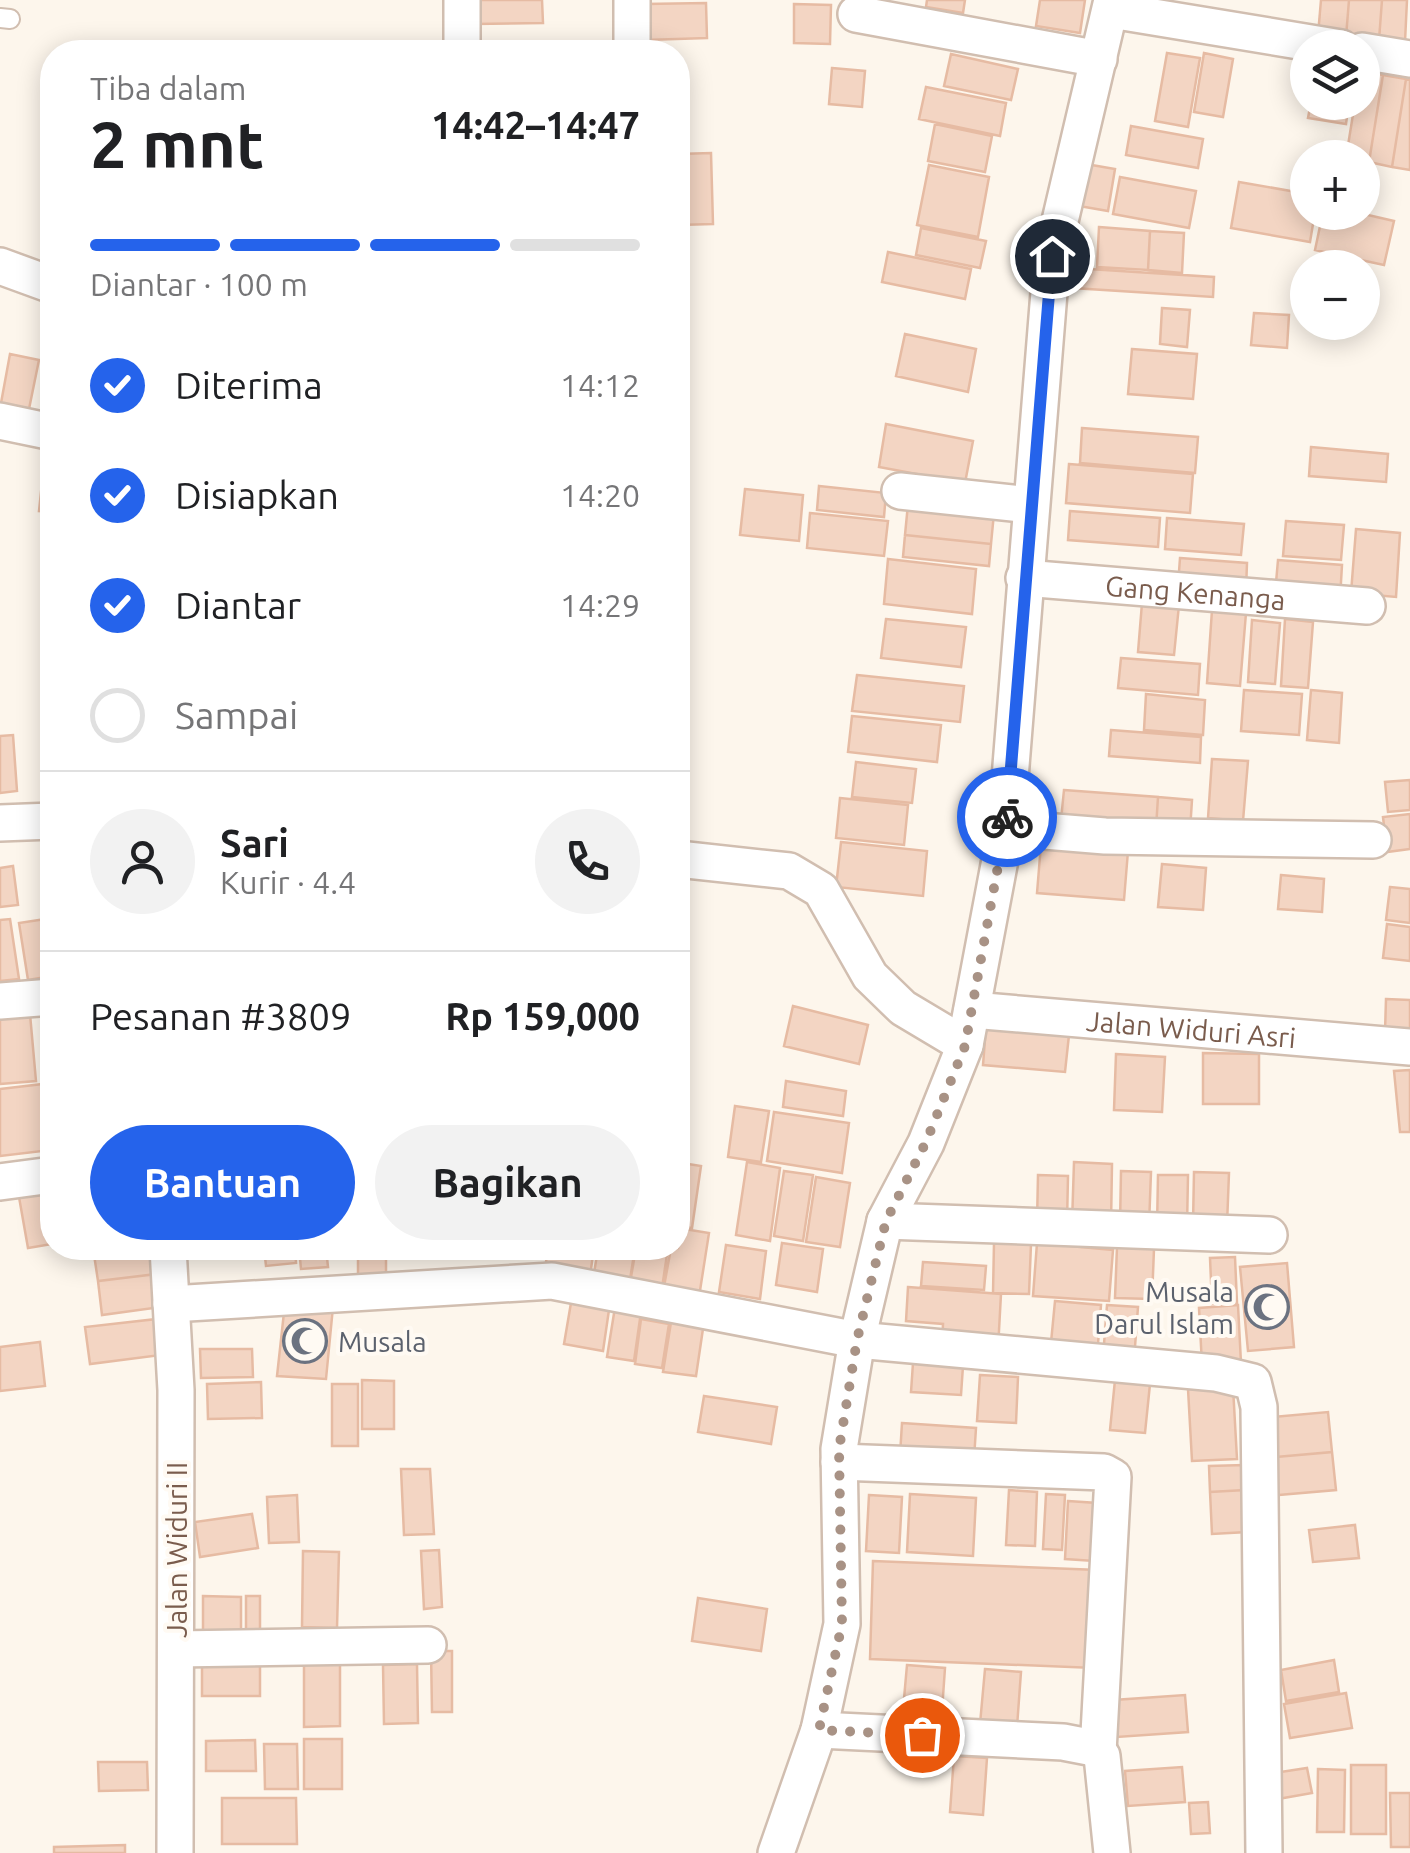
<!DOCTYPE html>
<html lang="id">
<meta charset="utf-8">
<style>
:root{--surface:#fff;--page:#f2f2f2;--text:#202124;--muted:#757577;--line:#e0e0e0;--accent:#2563eb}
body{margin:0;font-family:Ubuntu,sans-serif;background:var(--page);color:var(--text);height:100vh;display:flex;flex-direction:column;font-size:38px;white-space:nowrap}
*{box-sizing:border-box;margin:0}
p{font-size:32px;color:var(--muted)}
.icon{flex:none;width:55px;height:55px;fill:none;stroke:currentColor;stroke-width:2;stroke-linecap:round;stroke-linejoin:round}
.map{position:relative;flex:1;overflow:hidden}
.drawer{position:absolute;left:40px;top:40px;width:650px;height:1220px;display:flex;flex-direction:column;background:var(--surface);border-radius:40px;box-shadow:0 5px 25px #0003}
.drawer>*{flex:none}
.tools{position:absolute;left:1290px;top:30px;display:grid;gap:20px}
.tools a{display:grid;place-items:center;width:90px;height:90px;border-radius:50%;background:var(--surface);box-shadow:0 5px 25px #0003;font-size:50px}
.pin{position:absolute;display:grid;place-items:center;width:85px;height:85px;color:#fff;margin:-42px;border:5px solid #fff;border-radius:50%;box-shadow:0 2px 10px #0007}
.courier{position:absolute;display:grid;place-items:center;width:100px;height:100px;margin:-50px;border:8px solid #2563eb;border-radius:50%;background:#fff;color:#222;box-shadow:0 2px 12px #0007}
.overview em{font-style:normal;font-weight:700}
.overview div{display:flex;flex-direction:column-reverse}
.overview{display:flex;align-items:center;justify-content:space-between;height:170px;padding:0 50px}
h1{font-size:65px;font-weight:700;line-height:75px}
.bar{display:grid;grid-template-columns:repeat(4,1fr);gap:15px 10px;align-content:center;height:120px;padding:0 50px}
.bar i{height:12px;border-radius:8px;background:var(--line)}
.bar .active{background:var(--accent)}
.bar p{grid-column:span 4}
.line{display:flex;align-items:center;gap:25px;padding:0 50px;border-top:2px solid var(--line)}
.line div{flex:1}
.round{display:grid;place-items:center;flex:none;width:105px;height:105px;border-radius:52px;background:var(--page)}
ol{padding:0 50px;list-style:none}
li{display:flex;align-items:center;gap:30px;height:110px}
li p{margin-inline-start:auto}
li .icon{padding:10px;border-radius:50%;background:var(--accent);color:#fff;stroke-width:4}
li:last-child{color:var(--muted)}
li i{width:55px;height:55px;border:5px solid var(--line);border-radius:50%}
.button{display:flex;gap:20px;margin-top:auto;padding:20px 50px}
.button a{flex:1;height:115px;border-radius:60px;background:var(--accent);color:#fff;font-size:40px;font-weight:700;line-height:115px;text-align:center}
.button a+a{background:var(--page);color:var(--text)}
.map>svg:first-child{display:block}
.building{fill:#f3d5c3;stroke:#e6bba3;stroke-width:2.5}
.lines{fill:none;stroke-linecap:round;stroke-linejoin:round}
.lane-casing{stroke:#d1beb0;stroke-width:22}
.street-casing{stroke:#d1beb0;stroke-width:40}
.lane{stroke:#fff;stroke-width:18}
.street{stroke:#fff;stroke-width:35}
.done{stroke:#a89285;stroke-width:10;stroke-dasharray:0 18}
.route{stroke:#2563eb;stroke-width:12}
.labels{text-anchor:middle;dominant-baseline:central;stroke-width:8;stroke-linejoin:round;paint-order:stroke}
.street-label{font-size:28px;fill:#7a5c4d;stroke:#fffaf3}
.worship-label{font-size:28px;fill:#5b616d;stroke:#fffaf3;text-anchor:end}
</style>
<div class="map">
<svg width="1410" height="1853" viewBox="0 0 1410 1853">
<rect width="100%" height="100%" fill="#fdf6ec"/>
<path class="building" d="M473,0H542L543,23L474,24Z
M927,0H965L963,13L926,7Z
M1040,0H1085L1080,33L1036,26Z
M1321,0H1349L1346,37L1318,35Z
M1349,0H1382L1379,40L1346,37Z
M1382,0H1407L1405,42L1379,40Z
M706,3L707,38L646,40L645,4Z
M794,4L831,5L830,44L794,43Z
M1167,53L1200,58L1188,127L1155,121Z
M1204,53L1233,59L1223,117L1194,112Z
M951,54L1018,69L1011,100L944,86Z
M832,68L865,71L862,107L829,104Z
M1362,71L1383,75L1369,162L1346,158L1355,102H1362Z
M1383,75L1406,79L1392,167L1369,162Z
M1406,79L1410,80V170L1392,167Z
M926,87L1006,103L1000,136L919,119Z
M1311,102H1349L1346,124L1308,118Z
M935,124L992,136L985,172L928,161Z
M1131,126L1203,139L1198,168L1126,155Z
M711,153L713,224L678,225V154Z
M1086,164L1115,169L1108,211L1079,206Z
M929,165L989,177L978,237L917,225Z
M1120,177L1196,191L1189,228L1113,214Z
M1239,182L1308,194V212H1315L1310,242L1231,228Z
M1323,212H1355L1394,221L1384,265L1315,250Z
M1099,227L1150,231L1148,270L1097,267Z
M921,228L986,241L980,268L916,255Z
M1150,231L1184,233L1182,273L1148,270Z
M888,252L971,269L965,299L882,282Z
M1073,268L1214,277L1213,297L1073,288Z
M1162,308L1190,310L1187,347L1160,344Z
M1254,313L1289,315L1287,348L1251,345Z
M905,334L976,349L968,392L896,376Z
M1132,349L1197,354L1193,399L1128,394Z
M10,354L39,360L29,409L1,403Z
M886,424L973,441L965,483L879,467Z
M1082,428L1198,437L1195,473L1080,463Z
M1311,447L1388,454L1386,482L1309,476Z
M45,454L52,455V512L39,511Z
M1069,464L1193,474L1190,513L1066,503Z
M819,486L886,493L884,517L817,510Z
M745,489L803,495L799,541L740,535Z
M908,504L994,513L991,544L905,535Z
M1070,511L1160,518L1158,547L1068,540Z
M810,513L888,521L884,556L807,548Z
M1167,518L1244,524L1241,555L1165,549Z
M1286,521L1344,525L1341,560L1283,556Z
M1356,529L1400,533L1396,597L1351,593Z
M905,535L991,544L989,566L903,557Z
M1180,558L1247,563L1246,590L1178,585Z
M888,559L976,569L972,614L884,604Z
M1278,560L1342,565L1340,599L1275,594Z
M1142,603L1179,605L1174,655L1138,652Z
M1212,610L1246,613L1240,686L1207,683Z
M886,619L966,627L961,667L881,658Z
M1285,619L1313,622L1308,688L1281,686Z
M1252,620L1280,623L1275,684L1248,682Z
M1121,658L1200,664L1198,695L1118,688Z
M857,675L964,686L960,722L852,711Z
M1244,690L1302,694L1299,735L1241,731Z
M1311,690L1342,693L1339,743L1307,740Z
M1146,694L1205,700L1203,735L1144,730Z
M852,716L941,725L937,762L848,752Z
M1111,730L1201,737L1200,763L1109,756Z
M13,735L17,791L0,793V736Z
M1212,759L1248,761L1243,821L1208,818Z
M856,762L916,769L912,803L852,797Z
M1410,780V810L1388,812L1385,782Z
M1064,790L1158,797L1156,828L1061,820Z
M1158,797L1192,800L1190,831L1156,828Z
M840,798L908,805L904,845L836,838Z
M1410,814V849L1387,852L1383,817Z
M841,842L927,851L923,896L836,887Z
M1041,844L1128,851L1124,900L1037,893Z
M1162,864L1206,868L1203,910L1158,907Z
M13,866L18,905L0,907V868Z
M1281,875L1324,879L1322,912L1278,909Z
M1390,887L1410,889V923L1386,920Z
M52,918V976L28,980L19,923Z
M10,919L19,979L0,981V920Z
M1387,924L1410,927V961L1383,958Z
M1386,999L1410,1000V1034L1385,1032Z
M793,1006L868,1025L859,1064L784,1046Z
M30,1014L36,1081L0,1084V1017Z
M986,1027L1069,1035L1065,1072L983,1065Z
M1203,1053L1259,1054V1104H1203Z
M1116,1054L1165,1057L1162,1112L1114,1110Z
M1410,1070V1132H1400L1394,1071Z
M786,1081L846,1091L843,1116L783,1107Z
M43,1084L51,1150L0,1156V1089Z
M735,1106L769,1111L761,1162L728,1157Z
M774,1112L849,1123L842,1173L767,1161Z
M747,1162L780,1168L770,1241L736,1235Z
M1074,1162L1112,1164L1111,1225L1072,1224Z
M682,1163L701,1166L692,1228L678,1226Z
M784,1171L813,1175L803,1241L774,1236Z
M1121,1171L1151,1172L1149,1226L1120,1225Z
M1194,1172L1229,1173L1227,1225L1193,1224Z
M1038,1175L1068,1176L1067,1223L1037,1222Z
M1158,1175H1188L1187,1228L1157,1227Z
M816,1177L850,1183L840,1247L806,1242Z
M51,1191L52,1244L28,1248L19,1197Z
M678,1228L709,1233L699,1297L663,1292L671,1248H678Z
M782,1243L823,1249L817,1292L776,1285Z
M994,1243L1031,1244L1029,1294L993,1293Z
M1037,1243L1113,1250L1109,1301L1033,1296Z
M726,1245L766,1251L760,1299L719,1292Z
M1117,1247L1154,1249L1152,1299L1115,1298Z
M93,1248H153L157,1274L98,1281Z
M264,1248H295L296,1263L266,1266Z
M299,1248H326L328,1267L301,1269Z
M358,1248H386V1276H358Z
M548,1248H594L590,1276L545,1269Z
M598,1248H635L629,1286L593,1280Z
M636,1248H668L662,1288L630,1283Z
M1235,1257L1237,1303L1212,1304L1210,1258Z
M923,1262L986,1266L984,1290L921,1286Z
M1287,1263L1294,1347L1248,1351L1240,1267Z
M157,1274L161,1307L102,1315L98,1281Z
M908,1287L1001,1294L998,1349L942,1345L943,1324L906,1321Z
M572,1297L610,1303L603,1351L564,1344Z
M616,1301L642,1305L634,1361L607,1357Z
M1055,1301L1101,1305L1097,1357L1050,1353Z
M285,1303L333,1307L326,1379L277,1376Z
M1107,1305L1138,1307L1134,1360L1103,1357Z
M1238,1305L1241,1363L1202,1365L1199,1308Z
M672,1316L704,1322L696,1376L663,1372Z
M157,1319L161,1355L90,1364L85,1327Z
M641,1319L669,1324L662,1368L635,1364Z
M40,1342L45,1386L0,1391V1347Z
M200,1349H252L253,1377L201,1378Z
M913,1363L963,1366L961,1395L911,1392Z
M980,1375L1018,1377L1016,1423L977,1421Z
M362,1380L394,1381V1429H362Z
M1115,1380L1150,1384L1145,1433L1110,1430Z
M261,1382L262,1418L208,1419L207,1384Z
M332,1384H358V1446H332Z
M1233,1387L1237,1459L1192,1461L1188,1389Z
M704,1396L777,1407L771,1444L698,1432Z
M1328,1412L1332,1452L1265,1458L1261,1418Z
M902,1423L976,1428L974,1459L900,1455Z
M1332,1452L1336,1490L1268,1496L1265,1458Z
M1244,1465L1245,1490L1210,1492L1209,1466Z
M401,1469H430L434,1534L404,1535Z
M1009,1490L1037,1492L1035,1546L1006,1545Z
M1245,1490L1247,1532L1212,1534L1210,1492Z
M910,1494L976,1498L973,1556L907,1552Z
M1046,1494L1065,1495L1062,1550L1043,1549Z
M297,1495L299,1542L269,1543L267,1497Z
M869,1495L902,1497L899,1553L866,1551Z
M1068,1501L1097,1503L1094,1561L1065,1559Z
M252,1514L258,1548L200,1557L195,1522Z
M1355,1525L1359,1558L1313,1562L1309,1530Z
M439,1550L442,1607L424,1609L421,1551Z
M303,1551L339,1552L337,1628L302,1627Z
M873,1561L1098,1570L1094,1668L870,1659Z
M203,1596L241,1597V1642L203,1641Z
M246,1596H260V1640H246Z
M698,1598L767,1609L761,1651L692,1641Z
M431,1651H452V1712H432Z
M202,1658H260V1696H202Z
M304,1658H340V1726L304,1727Z
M1334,1660L1339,1692L1286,1701L1281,1670Z
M417,1664L418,1723L384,1724L383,1665Z
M907,1665L945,1668L941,1725L902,1721Z
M985,1669L1021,1672L1017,1727L980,1724Z
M1346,1693L1352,1728L1290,1738L1284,1704Z
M1185,1695L1188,1732L1117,1737L1114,1700Z
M304,1739H342V1789H304Z
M255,1740L256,1771H206V1741Z
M264,1744H297L298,1789H265Z
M954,1756L987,1758L983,1815L950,1812Z
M98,1762H147L148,1790L99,1791Z
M1351,1765H1386V1834H1351Z
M1182,1767L1185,1802L1128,1806L1125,1771Z
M1307,1768L1312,1793L1278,1799L1274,1773Z
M1318,1769L1345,1770L1344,1832H1317Z
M1390,1793H1410V1847H1391Z
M222,1798H296L297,1844H222Z
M1208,1802L1210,1833L1191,1834L1189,1803Z
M125,1845V1853H54V1847Z"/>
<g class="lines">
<g class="lane-casing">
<path id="lane" d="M0,18L10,19"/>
</g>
<g class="street-casing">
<g id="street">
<path d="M632,0V52"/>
<path d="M1111,10L1341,48"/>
<path d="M856,14L1099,59"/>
<path d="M1362,51L1410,59"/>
<path d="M462,52V0"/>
<path d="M0,266L52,285"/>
<path d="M0,421L52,432"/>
<path d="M900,491L1030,505"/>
<path id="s1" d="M1024,578L1367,606"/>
<path d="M0,823L52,821"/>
<path d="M1006,828L1105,836L1373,840"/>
<path d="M678,859L789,871L821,890L870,976L903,1008L965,1045"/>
<path d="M0,1001L52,997"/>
<path id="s2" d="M972,1010L1410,1047"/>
<path d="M0,1182L52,1175"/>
<path d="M885,1221L1269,1235"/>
<path d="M168,1248L176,1390L175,1853"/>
<path d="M171,1304L552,1281L857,1340L1216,1373L1253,1382L1259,1407L1264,1853"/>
<path d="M839,1462L1104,1472L1113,1477L1098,1752"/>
<path d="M176,1649L428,1645"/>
<path d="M819,1730L1063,1742L1094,1748L1102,1756L1112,1853"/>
<path d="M776,1853L819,1730L842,1624L839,1449L857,1340L885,1221L926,1143L965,1045L1006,828L1052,255L1112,0"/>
</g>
</g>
<use href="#lane" class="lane"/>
<use href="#street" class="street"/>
</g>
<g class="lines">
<path class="done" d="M922,1735L819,1730L842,1624L839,1449L857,1340L886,1221L926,1142L965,1046L1007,817"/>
<path class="route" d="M1007,817L1052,256"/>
</g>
<defs>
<g id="mosque-ring" transform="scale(2.25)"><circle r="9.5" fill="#fffaf3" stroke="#6b7280" stroke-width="1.5"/><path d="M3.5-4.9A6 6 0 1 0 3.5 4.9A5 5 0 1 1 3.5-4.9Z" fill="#6b7280"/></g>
</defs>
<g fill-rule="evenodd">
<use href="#mosque-ring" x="1267" y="1307"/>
<use href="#mosque-ring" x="305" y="1341"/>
</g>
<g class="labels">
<g class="street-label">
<text stroke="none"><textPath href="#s1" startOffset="172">Gang Kenanga</textPath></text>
<text stroke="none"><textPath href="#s2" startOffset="220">Jalan Widuri Asri</textPath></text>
<text transform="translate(176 1550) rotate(-90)">Jalan Widuri II</text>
</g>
<g class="worship-label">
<text x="1234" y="1291">Musala<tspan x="1234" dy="32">Darul Islam</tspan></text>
<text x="338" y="1341" text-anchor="start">Musala</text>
</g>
</g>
</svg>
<div class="tools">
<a><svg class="icon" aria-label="layers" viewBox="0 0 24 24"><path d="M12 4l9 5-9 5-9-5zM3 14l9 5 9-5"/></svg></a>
<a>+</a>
<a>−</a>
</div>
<div class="pin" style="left:922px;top:1735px;background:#ea580c"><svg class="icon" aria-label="bag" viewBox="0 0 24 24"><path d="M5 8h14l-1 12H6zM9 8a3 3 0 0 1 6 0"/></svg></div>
<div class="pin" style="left:1052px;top:256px;background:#1f2937"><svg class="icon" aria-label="home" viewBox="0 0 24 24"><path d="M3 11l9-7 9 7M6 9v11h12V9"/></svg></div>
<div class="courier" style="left:1007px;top:817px"><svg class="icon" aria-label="bike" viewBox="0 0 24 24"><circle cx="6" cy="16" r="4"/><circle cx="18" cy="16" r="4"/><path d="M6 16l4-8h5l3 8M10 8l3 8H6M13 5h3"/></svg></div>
<section class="drawer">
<div class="overview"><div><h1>2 mnt</h1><p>Tiba dalam</p></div><em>14:42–14:47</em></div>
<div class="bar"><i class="active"></i><i class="active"></i><i class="active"></i><i></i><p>Diantar · 100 m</p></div>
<ol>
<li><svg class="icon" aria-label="check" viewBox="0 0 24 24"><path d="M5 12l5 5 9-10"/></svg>Diterima<p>14:12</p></li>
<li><svg class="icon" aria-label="check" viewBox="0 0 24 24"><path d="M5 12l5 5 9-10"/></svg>Disiapkan<p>14:20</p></li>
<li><svg class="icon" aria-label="check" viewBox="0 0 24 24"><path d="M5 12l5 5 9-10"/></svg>Diantar<p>14:29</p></li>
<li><i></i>Sampai</li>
</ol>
<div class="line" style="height:180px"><a class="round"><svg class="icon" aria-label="person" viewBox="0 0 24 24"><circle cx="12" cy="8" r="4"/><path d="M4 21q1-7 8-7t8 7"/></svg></a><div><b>Sari</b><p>Kurir · 4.4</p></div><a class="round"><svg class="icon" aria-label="phone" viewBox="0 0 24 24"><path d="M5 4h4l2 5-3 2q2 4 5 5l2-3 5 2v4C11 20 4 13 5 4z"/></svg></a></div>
<div class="line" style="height:130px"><div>Pesanan #3809</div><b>Rp 159,000</b></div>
<div class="button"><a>Bantuan</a><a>Bagikan</a></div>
</section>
</div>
